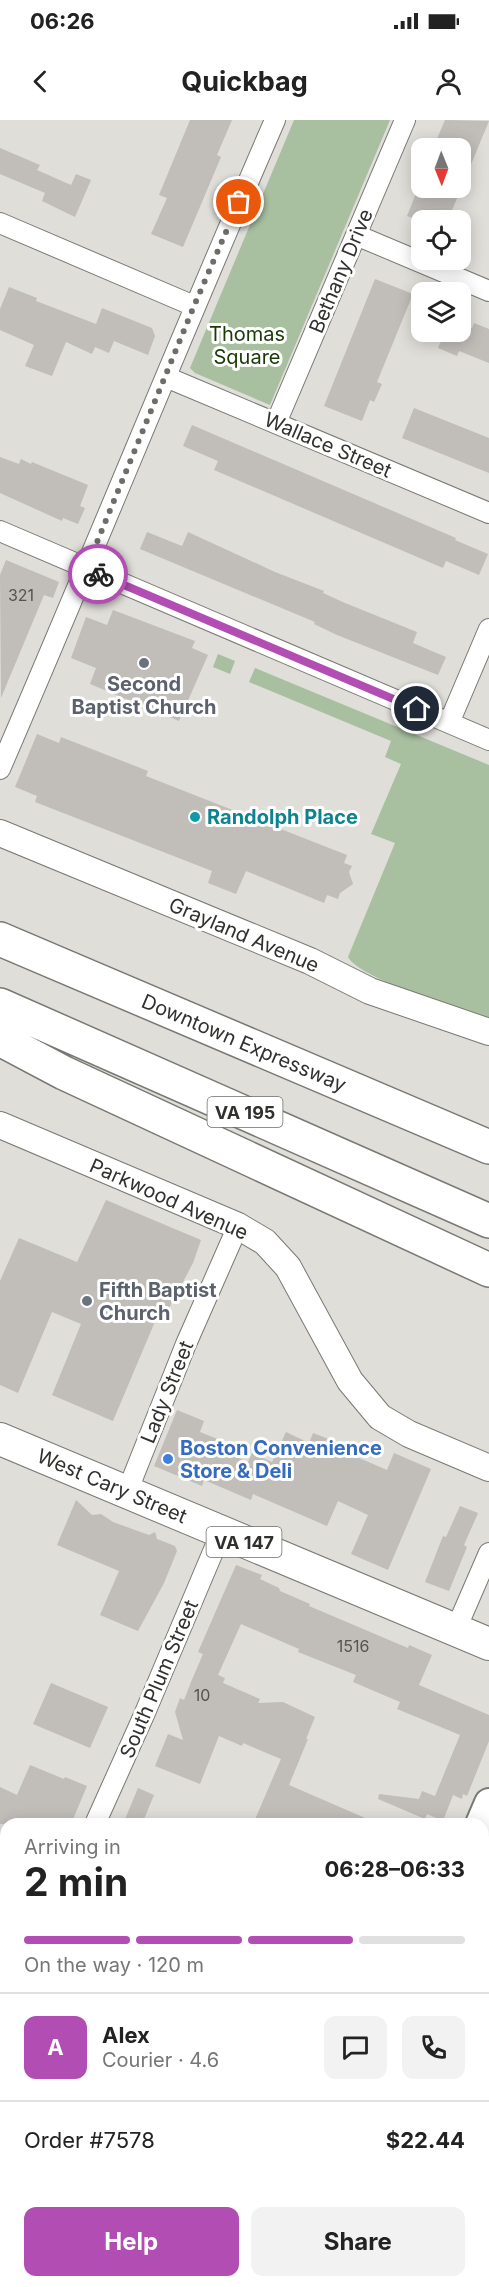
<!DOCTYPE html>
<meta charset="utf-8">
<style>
:root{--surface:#fff;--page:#f2f2f2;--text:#222;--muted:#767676;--line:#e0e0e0;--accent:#b24db3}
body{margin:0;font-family:Inter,sans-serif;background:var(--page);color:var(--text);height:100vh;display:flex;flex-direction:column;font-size:22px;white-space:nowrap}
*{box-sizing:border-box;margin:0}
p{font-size:20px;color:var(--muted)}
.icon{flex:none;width:33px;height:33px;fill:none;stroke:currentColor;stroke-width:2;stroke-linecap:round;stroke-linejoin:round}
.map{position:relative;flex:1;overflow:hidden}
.drawer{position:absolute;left:0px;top:1698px;width:489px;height:470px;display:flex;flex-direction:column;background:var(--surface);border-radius:18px 18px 0 0;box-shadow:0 3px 15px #0003}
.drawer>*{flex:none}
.needle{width:39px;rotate:179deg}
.tools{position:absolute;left:411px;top:18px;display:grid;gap:12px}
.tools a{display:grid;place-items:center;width:60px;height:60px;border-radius:12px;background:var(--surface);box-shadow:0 3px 15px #0003;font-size:30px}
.pin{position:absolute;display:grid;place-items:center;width:51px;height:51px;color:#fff;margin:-26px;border:3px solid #fff;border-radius:50%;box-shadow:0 2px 6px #0007}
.courier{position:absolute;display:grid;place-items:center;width:60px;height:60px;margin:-30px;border:4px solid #b24db3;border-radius:50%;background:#fff;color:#222;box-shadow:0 2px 8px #0007}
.summary em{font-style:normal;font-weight:700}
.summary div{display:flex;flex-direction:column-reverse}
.summary{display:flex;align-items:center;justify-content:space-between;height:102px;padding:0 24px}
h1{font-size:39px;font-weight:700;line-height:45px}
.bar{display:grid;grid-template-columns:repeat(4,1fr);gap:9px 6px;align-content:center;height:72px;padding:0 24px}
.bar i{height:8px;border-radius:4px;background:var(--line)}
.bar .on{background:var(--accent)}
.bar p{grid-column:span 4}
.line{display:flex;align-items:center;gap:15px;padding:0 24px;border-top:2px solid var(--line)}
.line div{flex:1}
.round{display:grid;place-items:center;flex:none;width:63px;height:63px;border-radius:12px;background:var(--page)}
.cta{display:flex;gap:12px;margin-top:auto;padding:12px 24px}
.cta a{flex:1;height:69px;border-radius:12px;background:var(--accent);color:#fff;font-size:24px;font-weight:700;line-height:69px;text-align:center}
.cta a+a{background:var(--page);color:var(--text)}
.status{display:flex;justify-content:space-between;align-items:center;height:42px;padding:0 30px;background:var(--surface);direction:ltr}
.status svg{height:16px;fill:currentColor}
header{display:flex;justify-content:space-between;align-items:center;height:78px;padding:0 24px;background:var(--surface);font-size:27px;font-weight:700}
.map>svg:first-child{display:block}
.green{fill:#a8bfa0}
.building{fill:#c1bdb9}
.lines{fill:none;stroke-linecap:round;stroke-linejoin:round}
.minor-casing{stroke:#797873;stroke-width:22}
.tertiary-casing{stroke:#797873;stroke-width:28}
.secondary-casing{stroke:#797873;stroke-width:32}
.primary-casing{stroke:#797873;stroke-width:34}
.motorway-casing{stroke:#797873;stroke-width:36}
.minor{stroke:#fff;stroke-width:20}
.tertiary{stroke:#fff;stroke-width:26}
.secondary{stroke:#fff;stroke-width:28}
.primary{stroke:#fff;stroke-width:32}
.motorway{stroke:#fff;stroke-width:33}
.done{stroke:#6d6d6a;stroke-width:6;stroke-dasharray:0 10.8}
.route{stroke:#b24db3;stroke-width:8}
.worship-dot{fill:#6b7280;stroke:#fff;stroke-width:2}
.culture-dot{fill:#0f9aa8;stroke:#fff;stroke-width:2}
.shop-dot{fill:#3f7fe0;stroke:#fff;stroke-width:2}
.labels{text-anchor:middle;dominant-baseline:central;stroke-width:6;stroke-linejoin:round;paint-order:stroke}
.number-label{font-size:16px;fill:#545351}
.shield{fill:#fff;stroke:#6e6e6d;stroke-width:1.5}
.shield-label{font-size:18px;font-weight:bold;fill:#30302e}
.street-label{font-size:20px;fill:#30302e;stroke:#fff}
.park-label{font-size:20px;fill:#183a05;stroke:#fff}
.worship-label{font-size:20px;font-weight:bold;fill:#5b616d;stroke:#fff}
.culture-label{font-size:20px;font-weight:bold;fill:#0d838f;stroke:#fff;text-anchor:start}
.shop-label{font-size:20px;font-weight:bold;fill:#366cbe;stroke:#fff;text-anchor:start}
</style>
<div class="status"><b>06:26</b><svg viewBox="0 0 49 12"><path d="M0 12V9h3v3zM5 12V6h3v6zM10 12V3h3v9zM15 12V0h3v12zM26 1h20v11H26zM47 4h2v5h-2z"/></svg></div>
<header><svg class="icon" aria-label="back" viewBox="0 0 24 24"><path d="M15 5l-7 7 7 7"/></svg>Quickbag<svg class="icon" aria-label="person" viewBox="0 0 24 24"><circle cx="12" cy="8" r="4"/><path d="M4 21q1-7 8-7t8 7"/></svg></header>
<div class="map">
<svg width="489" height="2167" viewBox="0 0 489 2167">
<rect width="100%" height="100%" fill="#dfded9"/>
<path class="green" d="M294,0H390L270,285L195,253L190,248Z
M218,534L235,541L230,554L213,547Z
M255,548L489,645V900C461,889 360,859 348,837L395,723L371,714L401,644L385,637L391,621L249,562Z"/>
<path class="building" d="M190,0H232L217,35L221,37L183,127L151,114L167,78L159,75Z
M445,0L489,1L448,100H418L407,96L418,68H460V28H433Z
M0,28L40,45L37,50L71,65L76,54L91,60L75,97L42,81L45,73L0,54Z
M375,159L413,174L377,262L382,264L374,282L370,280L362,301L324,286Z
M9,167L37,178L36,181L96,204L102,188L152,208L155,216L148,235L114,221L109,233L95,227L92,234L66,222L52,256L25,246L34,225L0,210V189Z
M460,203L472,208L474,203L489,209V243L459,231L457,236L438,228L445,212H460Z
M414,288L489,318V353L402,318Z
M192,305L456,418L455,420L488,434L479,455L446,441L443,448L214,350L218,341L183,326Z
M0,337L19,344L21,339L31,344L32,342L88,365L80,386L85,388L78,404L63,398L62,401L0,373Z
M147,412L182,426L188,412L275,452L324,471L323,473L345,483L417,512L413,523L446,537L438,555L337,515L314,504L315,502L140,429Z
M6,440L59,462L53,478L44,475L1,578L0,455Z
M113,490L195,521L192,528L208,535L179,601L90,564L96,548L71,538L86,497L107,505Z
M37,614L59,623L61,617L148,651L146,656L347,735L344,743L352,746L349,752L353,764L340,773L338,779L327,775L324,783L246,751L236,774L208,763L212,751L35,682L37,676L15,667Z
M106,1080L201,1120L193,1143L166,1194L159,1192L113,1301L52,1275L81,1204L52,1192L18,1273L0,1265V1161L19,1118L77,1142Z
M177,1290L204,1301L200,1312L220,1320L217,1329L248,1342L252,1333L272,1342L286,1312L309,1323L313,1313L331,1320L329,1325L387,1350L394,1333L431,1349L388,1450L351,1434L368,1395L338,1381L327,1406L253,1374L251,1380L204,1360L202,1366L154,1346Z
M76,1380L92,1395L101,1394L113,1402L149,1415L155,1412L157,1419L175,1426L177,1431L164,1463L138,1511L100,1495L119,1451L57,1425Z
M460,1386L478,1393L464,1425L467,1427L449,1471L425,1462L443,1416L446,1417Z
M236,1445L262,1455L260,1459L279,1468L280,1471L310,1484L309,1486L408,1528L409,1525L432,1535L419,1565L489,1595V1621L467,1676L463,1674L462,1679L453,1675L443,1701L427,1694L425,1699L378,1679L379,1674L419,1679L422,1671L435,1676L460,1615L397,1589L400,1582L353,1562L356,1555L298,1532L299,1529L241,1504L218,1555L225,1558L223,1563L260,1579L258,1583L283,1582L315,1597L306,1619H308L289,1665L379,1704H253L281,1639L243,1623L242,1626L219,1616L200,1664L155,1646L168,1614L183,1620L175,1592L180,1578L184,1580L191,1562L203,1534L198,1532Z
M51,1563L108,1587L90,1628L33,1604Z
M30,1645L64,1659L65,1657L87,1666L71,1704H0V1667L17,1675Z
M138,1668L154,1675L142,1704H123Z"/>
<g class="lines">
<g class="minor-casing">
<path id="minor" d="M0,103L194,186
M356,115L489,171
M166,257L489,393
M276,303L405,0
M0,411L489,620
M449,603L489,509
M0,649C93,434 181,216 275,0
M127,1372L186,1224L238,1106
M456,1509L489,1433
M95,1704L144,1595L221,1413
M0,1924L6,1910"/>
</g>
<g class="tertiary-casing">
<path id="tertiary" d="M0,713L310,841L370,871L489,912
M0,1005L238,1106L265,1122L288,1147L350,1261L380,1297L409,1314L489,1348"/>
</g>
<g class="secondary-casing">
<path id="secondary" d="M480,1704L489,1683
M276,2167L279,2162"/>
</g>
<g class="primary-casing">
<path id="primary" d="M0,1319L489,1524
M0,1749L6,1752
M483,1955L489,1958"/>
</g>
<g class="motorway-casing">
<path id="motorway" d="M0,819L489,1027
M0,885L489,1101
M0,919L64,953L489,1150"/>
</g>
<use href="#minor" class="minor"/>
<use href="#tertiary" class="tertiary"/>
<use href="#secondary" class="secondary"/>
<use href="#primary" class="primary"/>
<use href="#motorway" class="motorway"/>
</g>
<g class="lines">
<path class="done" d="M98,454L86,449L194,186L239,82"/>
<path class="route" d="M98,454L417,589"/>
</g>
<g class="worship-dot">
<circle cx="144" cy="543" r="6"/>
<circle cx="87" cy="1181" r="6"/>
</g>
<circle class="culture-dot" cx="195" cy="697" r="6"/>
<circle class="shop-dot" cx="168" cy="1339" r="6"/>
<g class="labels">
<g class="number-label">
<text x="21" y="475">321</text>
<text x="353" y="1526">1516</text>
<text x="202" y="1575">10</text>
</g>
<g class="shield">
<rect x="207.5" y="977" width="75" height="30" rx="4.5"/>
<rect x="206.5" y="1407" width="75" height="30" rx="4.5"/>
</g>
<g class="shield-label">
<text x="245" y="992">VA 195</text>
<text x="244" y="1422">VA 147</text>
</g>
<g class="street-label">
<text transform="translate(341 151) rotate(-67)">Bethany Drive</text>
<text transform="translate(328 325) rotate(23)">Wallace Street</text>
<text transform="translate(244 815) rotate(23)">Grayland Avenue</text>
<text transform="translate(244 923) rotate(23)">Downtown Expressway</text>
<text transform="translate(169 1079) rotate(24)">Parkwood Avenue</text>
<text transform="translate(167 1272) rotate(-68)">Lady Street</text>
<text transform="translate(112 1366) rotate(23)">West Cary Street</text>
<text transform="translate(159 1559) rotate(-67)">South Plum Street</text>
</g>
<g class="park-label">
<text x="247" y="214">Thomas<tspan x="247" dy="23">Square</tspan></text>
</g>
<g class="worship-label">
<text x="144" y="564">Second<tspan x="144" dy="23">Baptist Church</tspan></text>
<text x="99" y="1170" text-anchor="start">Fifth Baptist<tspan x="99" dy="23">Church</tspan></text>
</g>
<g class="culture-label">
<text x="207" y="697">Randolph Place</text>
</g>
<g class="shop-label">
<text x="180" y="1328">Boston Convenience<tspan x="180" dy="23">Store &amp; Deli</tspan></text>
</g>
</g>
</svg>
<div class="tools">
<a><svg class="needle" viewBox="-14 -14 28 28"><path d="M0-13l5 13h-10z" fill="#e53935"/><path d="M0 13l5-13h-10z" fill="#767676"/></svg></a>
<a><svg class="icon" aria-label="locate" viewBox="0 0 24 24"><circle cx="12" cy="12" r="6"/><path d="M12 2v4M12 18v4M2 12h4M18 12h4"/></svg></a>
<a><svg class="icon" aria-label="layers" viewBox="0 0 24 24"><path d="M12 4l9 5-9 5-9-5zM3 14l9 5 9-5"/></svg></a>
</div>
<div class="pin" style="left:239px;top:82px;background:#ea580c"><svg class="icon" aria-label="bag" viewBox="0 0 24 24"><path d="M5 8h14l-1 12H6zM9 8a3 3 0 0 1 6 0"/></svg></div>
<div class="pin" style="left:417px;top:589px;background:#1f2937"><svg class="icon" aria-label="home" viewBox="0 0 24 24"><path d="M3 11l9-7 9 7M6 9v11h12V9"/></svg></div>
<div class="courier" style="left:98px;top:454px"><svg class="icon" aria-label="bike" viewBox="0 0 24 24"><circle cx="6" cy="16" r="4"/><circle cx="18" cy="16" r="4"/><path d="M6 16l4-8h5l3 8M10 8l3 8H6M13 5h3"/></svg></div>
<section class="drawer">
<div class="summary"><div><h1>2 min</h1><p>Arriving in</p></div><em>06:28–06:33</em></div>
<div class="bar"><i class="on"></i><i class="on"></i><i class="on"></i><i></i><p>On the way · 120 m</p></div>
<div class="line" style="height:108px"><b class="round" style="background:var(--accent);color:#fff">A</b><div><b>Alex</b><p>Courier · 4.6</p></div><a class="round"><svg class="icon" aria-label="chat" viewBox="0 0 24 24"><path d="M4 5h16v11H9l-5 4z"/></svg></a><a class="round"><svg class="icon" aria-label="phone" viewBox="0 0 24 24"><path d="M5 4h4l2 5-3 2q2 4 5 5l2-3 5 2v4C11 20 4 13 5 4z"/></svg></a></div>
<div class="line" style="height:78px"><div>Order #7578</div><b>$22.44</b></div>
<div class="cta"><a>Help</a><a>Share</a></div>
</section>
</div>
